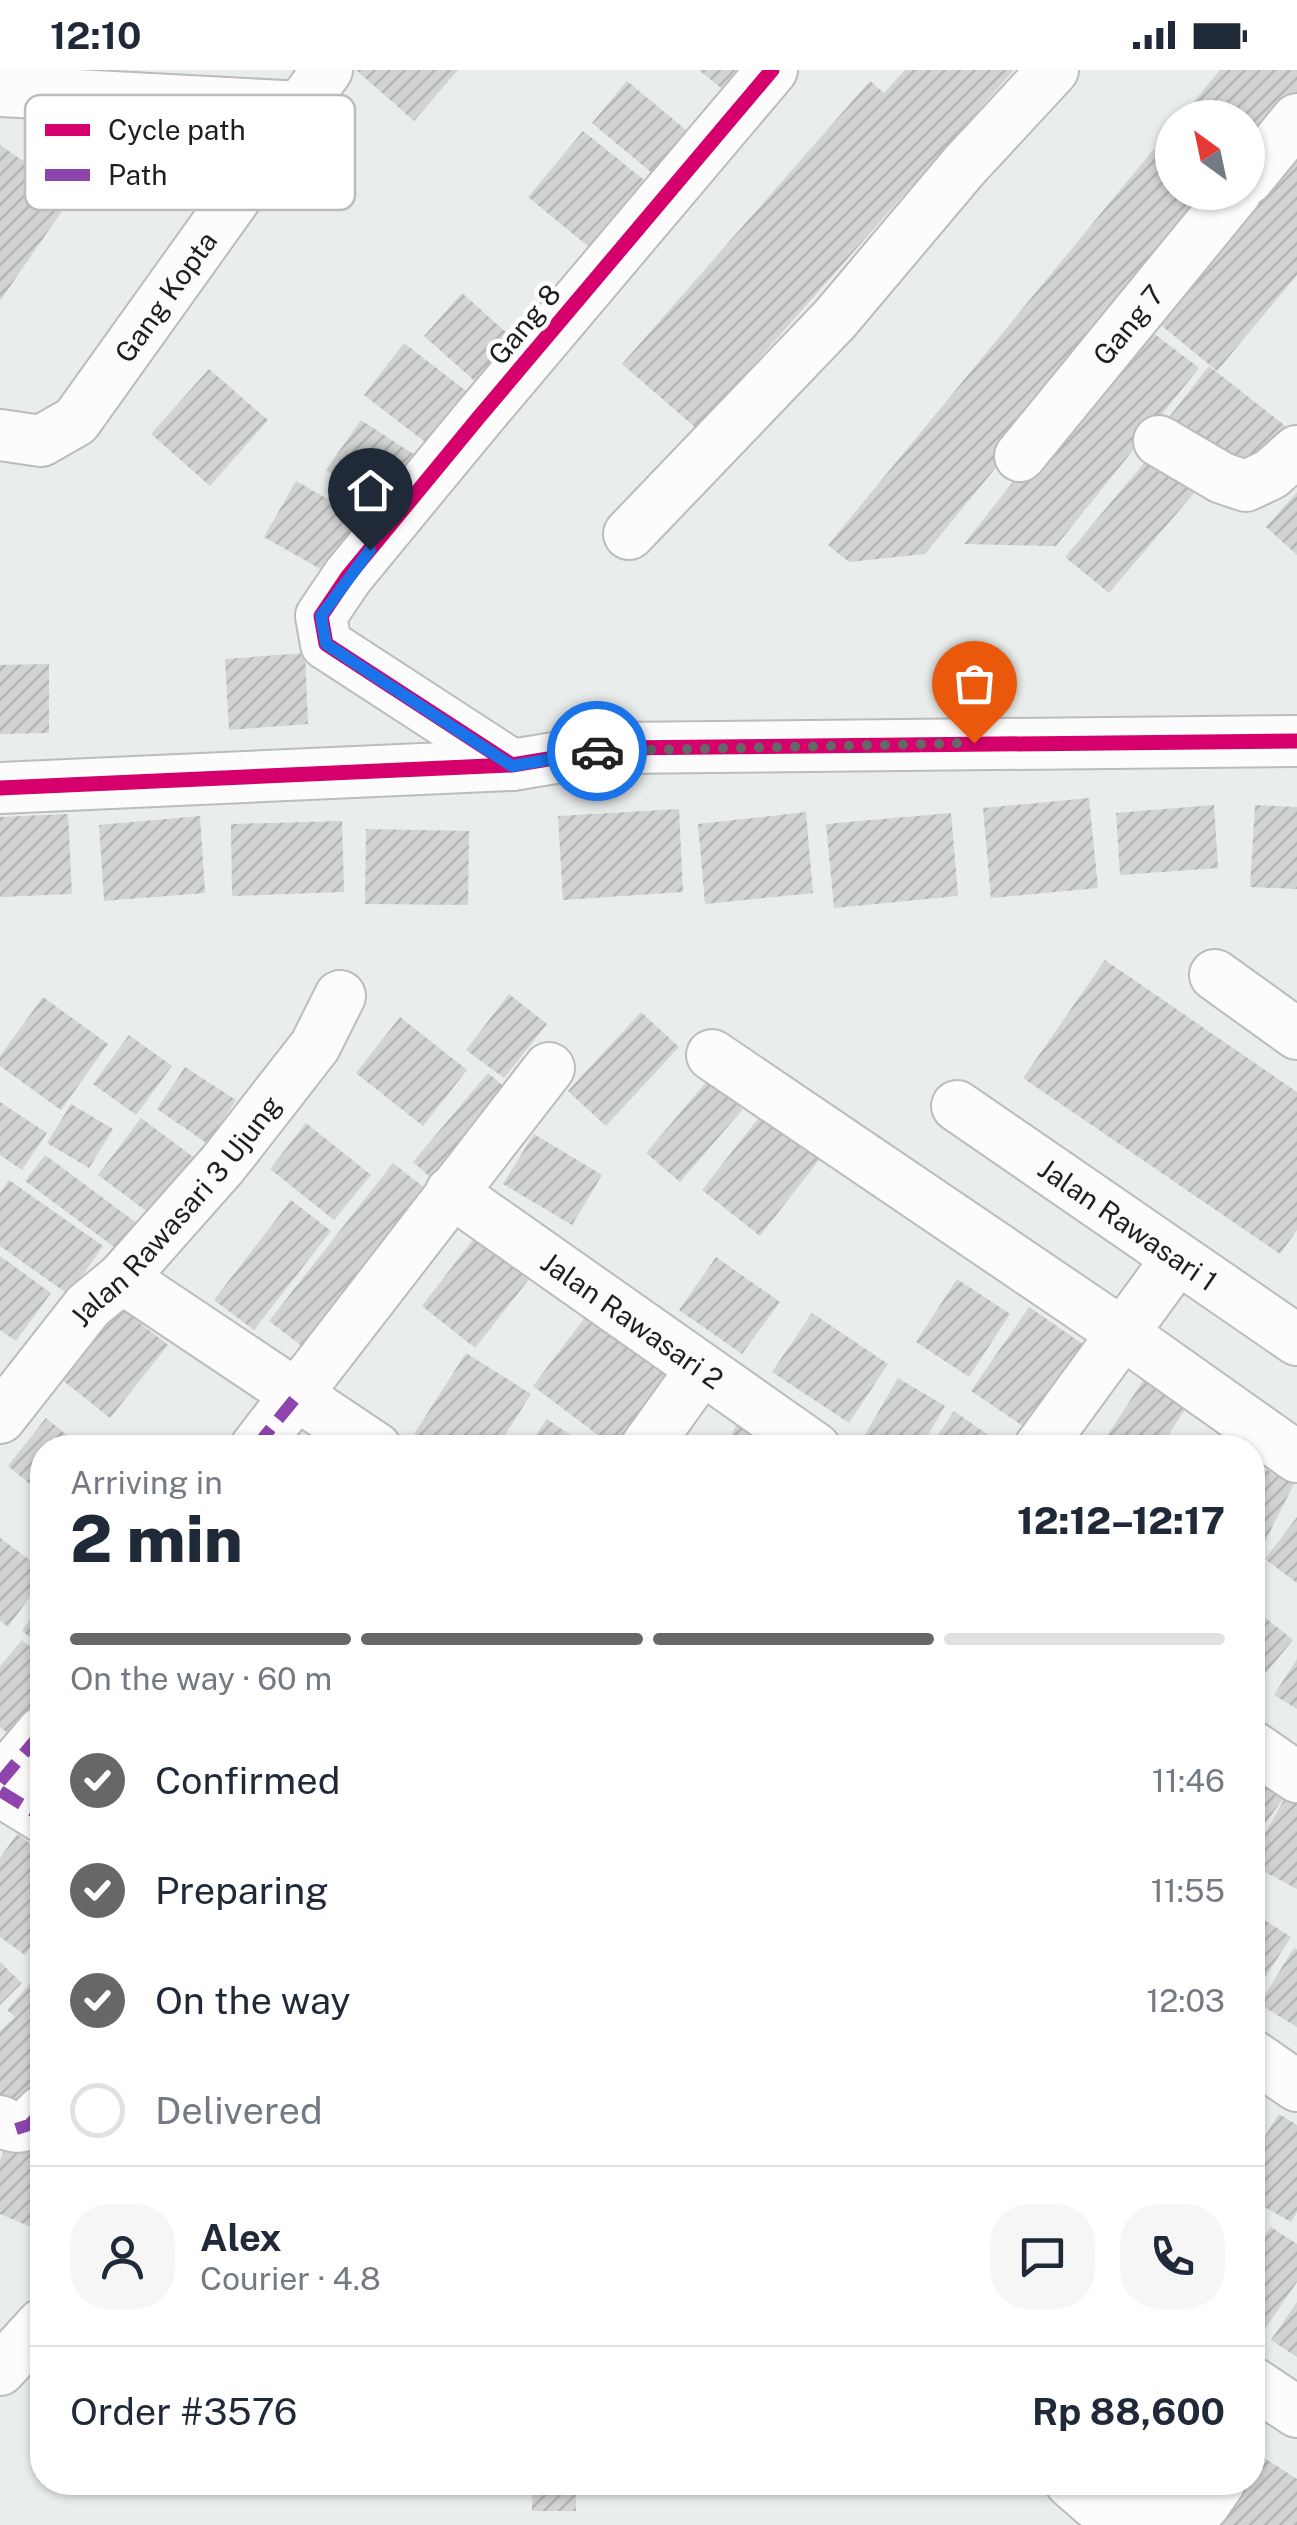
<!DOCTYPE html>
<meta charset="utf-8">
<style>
:root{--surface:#fff;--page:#f6f6f7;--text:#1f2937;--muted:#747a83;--line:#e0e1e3;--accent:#656866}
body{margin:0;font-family:"Public Sans",sans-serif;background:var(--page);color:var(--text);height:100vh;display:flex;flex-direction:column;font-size:38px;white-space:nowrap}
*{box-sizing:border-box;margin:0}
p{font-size:32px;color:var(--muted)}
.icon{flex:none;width:55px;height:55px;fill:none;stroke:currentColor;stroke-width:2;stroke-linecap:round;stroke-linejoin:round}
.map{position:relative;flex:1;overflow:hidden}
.side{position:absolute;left:30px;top:1365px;width:1235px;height:1060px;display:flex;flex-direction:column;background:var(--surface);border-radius:40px;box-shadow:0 2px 8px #0004}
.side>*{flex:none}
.needle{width:65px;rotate:327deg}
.fabs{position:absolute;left:1155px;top:30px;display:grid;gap:20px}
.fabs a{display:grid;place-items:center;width:110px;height:110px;border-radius:50%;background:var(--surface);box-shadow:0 2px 8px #0004;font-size:50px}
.pin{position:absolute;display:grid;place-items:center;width:85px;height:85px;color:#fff;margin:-102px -42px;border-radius:50% 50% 50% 0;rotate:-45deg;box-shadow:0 0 10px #0007}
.pin .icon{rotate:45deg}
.courier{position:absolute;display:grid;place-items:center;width:100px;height:100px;margin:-50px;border:8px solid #1a73e8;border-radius:50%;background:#fff;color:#222;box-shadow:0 2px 12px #0007}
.headline em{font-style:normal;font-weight:800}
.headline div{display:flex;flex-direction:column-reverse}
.headline{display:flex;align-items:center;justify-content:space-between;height:170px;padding:0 40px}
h1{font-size:65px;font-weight:800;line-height:75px}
.bar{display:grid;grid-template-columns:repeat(4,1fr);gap:15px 10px;align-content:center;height:120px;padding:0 40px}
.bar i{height:12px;border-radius:8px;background:var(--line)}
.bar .current{background:var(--accent)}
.bar p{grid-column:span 4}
.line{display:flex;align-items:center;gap:25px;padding:0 40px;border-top:2px solid var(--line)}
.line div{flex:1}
.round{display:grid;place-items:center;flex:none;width:105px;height:105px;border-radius:40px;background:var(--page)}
ol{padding:0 40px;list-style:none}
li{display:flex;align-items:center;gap:30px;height:110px}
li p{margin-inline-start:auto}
li .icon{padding:10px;border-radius:50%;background:var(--accent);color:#fff;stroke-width:4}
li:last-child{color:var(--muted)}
li i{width:55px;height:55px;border:5px solid var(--line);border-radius:50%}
.status{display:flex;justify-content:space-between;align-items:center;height:70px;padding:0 50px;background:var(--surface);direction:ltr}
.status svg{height:28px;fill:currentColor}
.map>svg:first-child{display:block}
.building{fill:url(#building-hatch)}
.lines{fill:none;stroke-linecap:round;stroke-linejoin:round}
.street-casing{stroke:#babdbb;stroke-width:54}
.street{stroke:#fcfcfc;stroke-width:50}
.quiet{stroke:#8e44ad;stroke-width:12;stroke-dasharray:25 12;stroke-linecap:butt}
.cycleway-casing{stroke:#fff;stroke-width:21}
.cycleway{stroke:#d6006c;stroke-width:15}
.done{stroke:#656866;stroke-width:10;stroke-dasharray:0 18}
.route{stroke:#1a73e8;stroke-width:12}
.labels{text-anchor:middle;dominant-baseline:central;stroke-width:9;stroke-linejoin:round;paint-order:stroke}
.street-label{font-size:28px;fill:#1e201f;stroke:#fff}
.key{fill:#fff;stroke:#bcbcbc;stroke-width:2.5}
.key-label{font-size:28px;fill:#1e201f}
</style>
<div class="status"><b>12:10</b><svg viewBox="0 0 49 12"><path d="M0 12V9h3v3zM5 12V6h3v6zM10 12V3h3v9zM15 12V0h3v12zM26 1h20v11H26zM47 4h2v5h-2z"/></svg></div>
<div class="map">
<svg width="1297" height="2455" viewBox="0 0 1297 2455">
<defs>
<pattern id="building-hatch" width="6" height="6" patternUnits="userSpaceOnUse" patternTransform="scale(2.5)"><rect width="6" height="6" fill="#d1d4d2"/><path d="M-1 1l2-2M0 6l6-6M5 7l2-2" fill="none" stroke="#b3b6b4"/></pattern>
</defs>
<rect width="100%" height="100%" fill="#e9edeb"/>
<path class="building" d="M356,0H458L414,51Z
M699,0H736L721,18Z
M905,0H1014L697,359L622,294L870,11L884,23Z
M1220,0H1297V32L1248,92V48H1180Z
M627,11L687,61L652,103L592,53Z
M1172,57V122H1222L925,484L849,492L828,475Z
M583,61L644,110L589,177L528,127Z
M0,75L73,125L0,231Z
M1297,80V205L1217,301L1156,251Z
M462,223L517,272L478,314L424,266Z
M1139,252L1199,298L1056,476L964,474Z
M404,273L474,327L433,378L364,325Z
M1209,296L1289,359L1248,410L1169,347Z
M209,299L268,350L210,416L151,364Z
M361,350L418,387L383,438L326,400Z
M1155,380L1200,416L1109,523L1065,487Z
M296,411L361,448L329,504L264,467Z
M1297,422V485L1266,457Z
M305,583L308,654L229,660L225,589Z
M49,594V663L0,664V595Z
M1089,728L1098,818L991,828L983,738Z
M1214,735L1218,798L1120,805L1116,743Z
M1255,735L1297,737V819L1250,817Z
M679,739L683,822L563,830L558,746Z
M806,742L813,823L705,834L698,754Z
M951,743L958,826L834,838L826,754Z
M68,744L72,824L0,827V747Z
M200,746L205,823L104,831L99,755Z
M342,751L344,822L232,826L231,754Z
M366,759L469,761L468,835L365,834Z
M1105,890L1297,1022V1160L1280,1184L1023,1008Z
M509,924L547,954L504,1008L466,980Z
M43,927L108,974L61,1040L0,996V986Z
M641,942L679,977L606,1056L568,1021Z
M400,947L467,1000L423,1056L356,1003Z
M129,965L172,996L136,1045L93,1014Z
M185,997L236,1030L208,1074L157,1039Z
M488,1003L520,1030L445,1120L413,1092Z
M708,1010L743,1039L680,1112L646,1083Z
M0,1032L47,1063L22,1100L0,1085Z
M71,1034L113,1059L89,1098L47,1073Z
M764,1041L822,1086L760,1166L702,1120Z
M141,1048L208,1098L165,1155L98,1105Z
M306,1053L371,1105L334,1150L270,1099Z
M534,1064L602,1105L572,1155L503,1114Z
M45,1085L153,1165L133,1191L25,1111Z
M393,1093L436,1127L312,1284L269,1251Z
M9,1110L103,1176L69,1225L0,1176V1123Z
M291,1130L331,1161L254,1260L214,1230Z
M482,1158L537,1199L475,1278L422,1236Z
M0,1186L51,1223L16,1271L0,1260Z
M716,1187L780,1232L742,1284L679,1240Z
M957,1209L1010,1244L969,1307L916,1272Z
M114,1233L168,1275L110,1348L56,1305Z
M1029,1237L1097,1284L1039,1367L971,1321Z
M589,1242L676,1306L622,1378H615L533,1316Z
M812,1243L888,1294L849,1353L772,1302Z
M466,1283L531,1324L497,1378H436L414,1364Z
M1150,1300L1193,1327L1160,1378H1099Z
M898,1308L945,1336L920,1378H878L863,1368Z
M954,1341L1007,1378H929Z
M46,1348L83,1378H42V1424L8,1396Z
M547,1349L589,1378H527Z
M738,1352L791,1378H725Z
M1265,1399L1294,1414L1252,1497V1424Z
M1297,1447V1513L1265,1489Z
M0,1468L42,1499V1510L8,1557L0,1551Z
M42,1532V1576L22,1561Z
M1252,1537L1293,1570L1252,1620Z
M22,1570L42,1587V1652L23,1676L0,1657V1596Z
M1297,1589V1639L1274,1625Z
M1252,1704L1285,1726L1252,1772Z
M1291,1717L1297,1720V1819L1252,1795V1787Z
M17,1764L42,1782V1859L25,1885L0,1867V1788Z
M1252,1842L1291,1867L1252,1928Z
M1294,1878L1297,1879V1957L1259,1934Z
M0,1892L22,1913L0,1935Z
M42,1899V2017L0,2044V1961L15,1947L7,1940Z
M1279,2044L1297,2055V2142L1291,2152L1252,2130V2086Z
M7,2073L42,2086V2135L33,2158L0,2144V2090Z
M1271,2157L1297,2174V2212L1263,2262L1252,2255V2184Z
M1297,2232V2287L1271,2270Z
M1260,2385L1297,2409V2455H1214L1242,2412H1252V2396Z
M532,2412H576V2441H532Z"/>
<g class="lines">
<g class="street-casing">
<g id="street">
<path d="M0,21L303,37"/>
<path d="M1248,109L1297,49"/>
<path id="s1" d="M0,365L41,371L76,351L327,0"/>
<path d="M1159,371L1222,408L1246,416L1271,404L1297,381"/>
<path id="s2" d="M1020,386L1236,122"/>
<path d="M629,464L835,249L964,96L1053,0"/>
<path d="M512,695L326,574L321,546L348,506L479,347L772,0"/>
<path d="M0,718L512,695L615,678L1297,671"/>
<path d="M1215,905L1297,964"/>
<path d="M712,985L1122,1263L1297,1387"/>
<path id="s3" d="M957,1036L1297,1270"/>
<path id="s4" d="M451,1122L815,1378"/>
<path d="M122,1208L376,1378"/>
<path id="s5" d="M0,1348L88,1236L122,1208L223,1094L315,976L340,926"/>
<path d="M255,1378L549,998"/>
<path d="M645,1378L701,1300"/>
<path d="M1039,1378L1177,1189"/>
<path d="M1252,1676L1297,1707"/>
<path d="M0,1712L42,1662"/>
<path d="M0,1721L42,1747"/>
<path d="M1252,1985L1297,2016"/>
<path d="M0,2051C20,2062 27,2057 42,2041"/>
<path d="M0,2300L42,2254"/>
<path d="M1252,2312L1297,2342"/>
<path d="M1070,2412L1094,2433L1123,2442L1179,2448L1204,2435L1220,2412"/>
</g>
</g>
<use href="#street" class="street"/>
<path class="quiet" d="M255,1378L298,1325
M0,1712L42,1662
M0,1721L42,1747
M16,2059L29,2055L42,2041"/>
<g class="cycleway-casing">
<path id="cycleway" d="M512,695L326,574L321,546L348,506L479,347L772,0
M0,718L512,695L615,678L1297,671"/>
</g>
<use href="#cycleway" class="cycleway"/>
</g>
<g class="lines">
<path class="done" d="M597,681L974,673"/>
<path class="route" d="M370,480L321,546L326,574L512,696L597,681"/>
</g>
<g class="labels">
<g class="street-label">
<text stroke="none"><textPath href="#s1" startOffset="235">Gang Kopta</textPath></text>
<text transform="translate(524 254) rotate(-50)">Gang 8</text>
<text stroke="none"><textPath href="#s2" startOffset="170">Gang 7</textPath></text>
<text stroke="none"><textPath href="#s5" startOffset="272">Jalan Rawasari 3 Ujung</textPath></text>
<text stroke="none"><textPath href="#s3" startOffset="208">Jalan Rawasari 1</textPath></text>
<text stroke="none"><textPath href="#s4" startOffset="222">Jalan Rawasari 2</textPath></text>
</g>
</g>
<rect x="25" y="25" width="330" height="115" rx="15" class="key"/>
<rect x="45" y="54" width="45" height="12" fill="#d6006c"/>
<rect x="45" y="99" width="45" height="12" fill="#8e44ad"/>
<g class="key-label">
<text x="108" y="70">Cycle path</text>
<text x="108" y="115">Path</text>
</g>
</svg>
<div class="fabs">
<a><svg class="needle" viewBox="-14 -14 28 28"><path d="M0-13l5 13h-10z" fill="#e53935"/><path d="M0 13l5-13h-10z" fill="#747a83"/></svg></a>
</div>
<div class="pin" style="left:974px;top:673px;background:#ea580c"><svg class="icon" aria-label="bag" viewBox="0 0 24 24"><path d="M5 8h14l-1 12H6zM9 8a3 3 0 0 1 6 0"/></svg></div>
<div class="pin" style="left:370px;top:480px;background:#1f2937"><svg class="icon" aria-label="home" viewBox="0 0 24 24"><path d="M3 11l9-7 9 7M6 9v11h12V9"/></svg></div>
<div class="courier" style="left:597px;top:681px"><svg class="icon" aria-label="car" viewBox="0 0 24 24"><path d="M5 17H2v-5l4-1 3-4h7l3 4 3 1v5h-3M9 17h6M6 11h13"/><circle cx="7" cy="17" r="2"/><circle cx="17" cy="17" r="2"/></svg></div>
<section class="side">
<div class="headline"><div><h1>2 min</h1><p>Arriving in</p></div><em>12:12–12:17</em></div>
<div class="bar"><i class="current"></i><i class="current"></i><i class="current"></i><i></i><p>On the way · 60 m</p></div>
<ol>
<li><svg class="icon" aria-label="check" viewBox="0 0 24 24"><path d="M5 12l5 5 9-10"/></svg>Confirmed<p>11:46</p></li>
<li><svg class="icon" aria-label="check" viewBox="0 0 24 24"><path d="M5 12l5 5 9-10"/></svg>Preparing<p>11:55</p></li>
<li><svg class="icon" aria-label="check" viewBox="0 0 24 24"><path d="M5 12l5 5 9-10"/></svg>On the way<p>12:03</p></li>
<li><i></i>Delivered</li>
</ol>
<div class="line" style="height:180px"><a class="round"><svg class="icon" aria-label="person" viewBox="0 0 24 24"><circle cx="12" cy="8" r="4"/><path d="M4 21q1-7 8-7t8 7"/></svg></a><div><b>Alex</b><p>Courier · 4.8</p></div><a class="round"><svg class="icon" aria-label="chat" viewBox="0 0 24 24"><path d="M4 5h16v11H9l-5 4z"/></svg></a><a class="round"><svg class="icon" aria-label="phone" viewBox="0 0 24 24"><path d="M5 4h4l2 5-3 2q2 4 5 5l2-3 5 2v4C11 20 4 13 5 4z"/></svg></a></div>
<div class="line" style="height:130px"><div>Order #3576</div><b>Rp 88,600</b></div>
</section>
</div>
